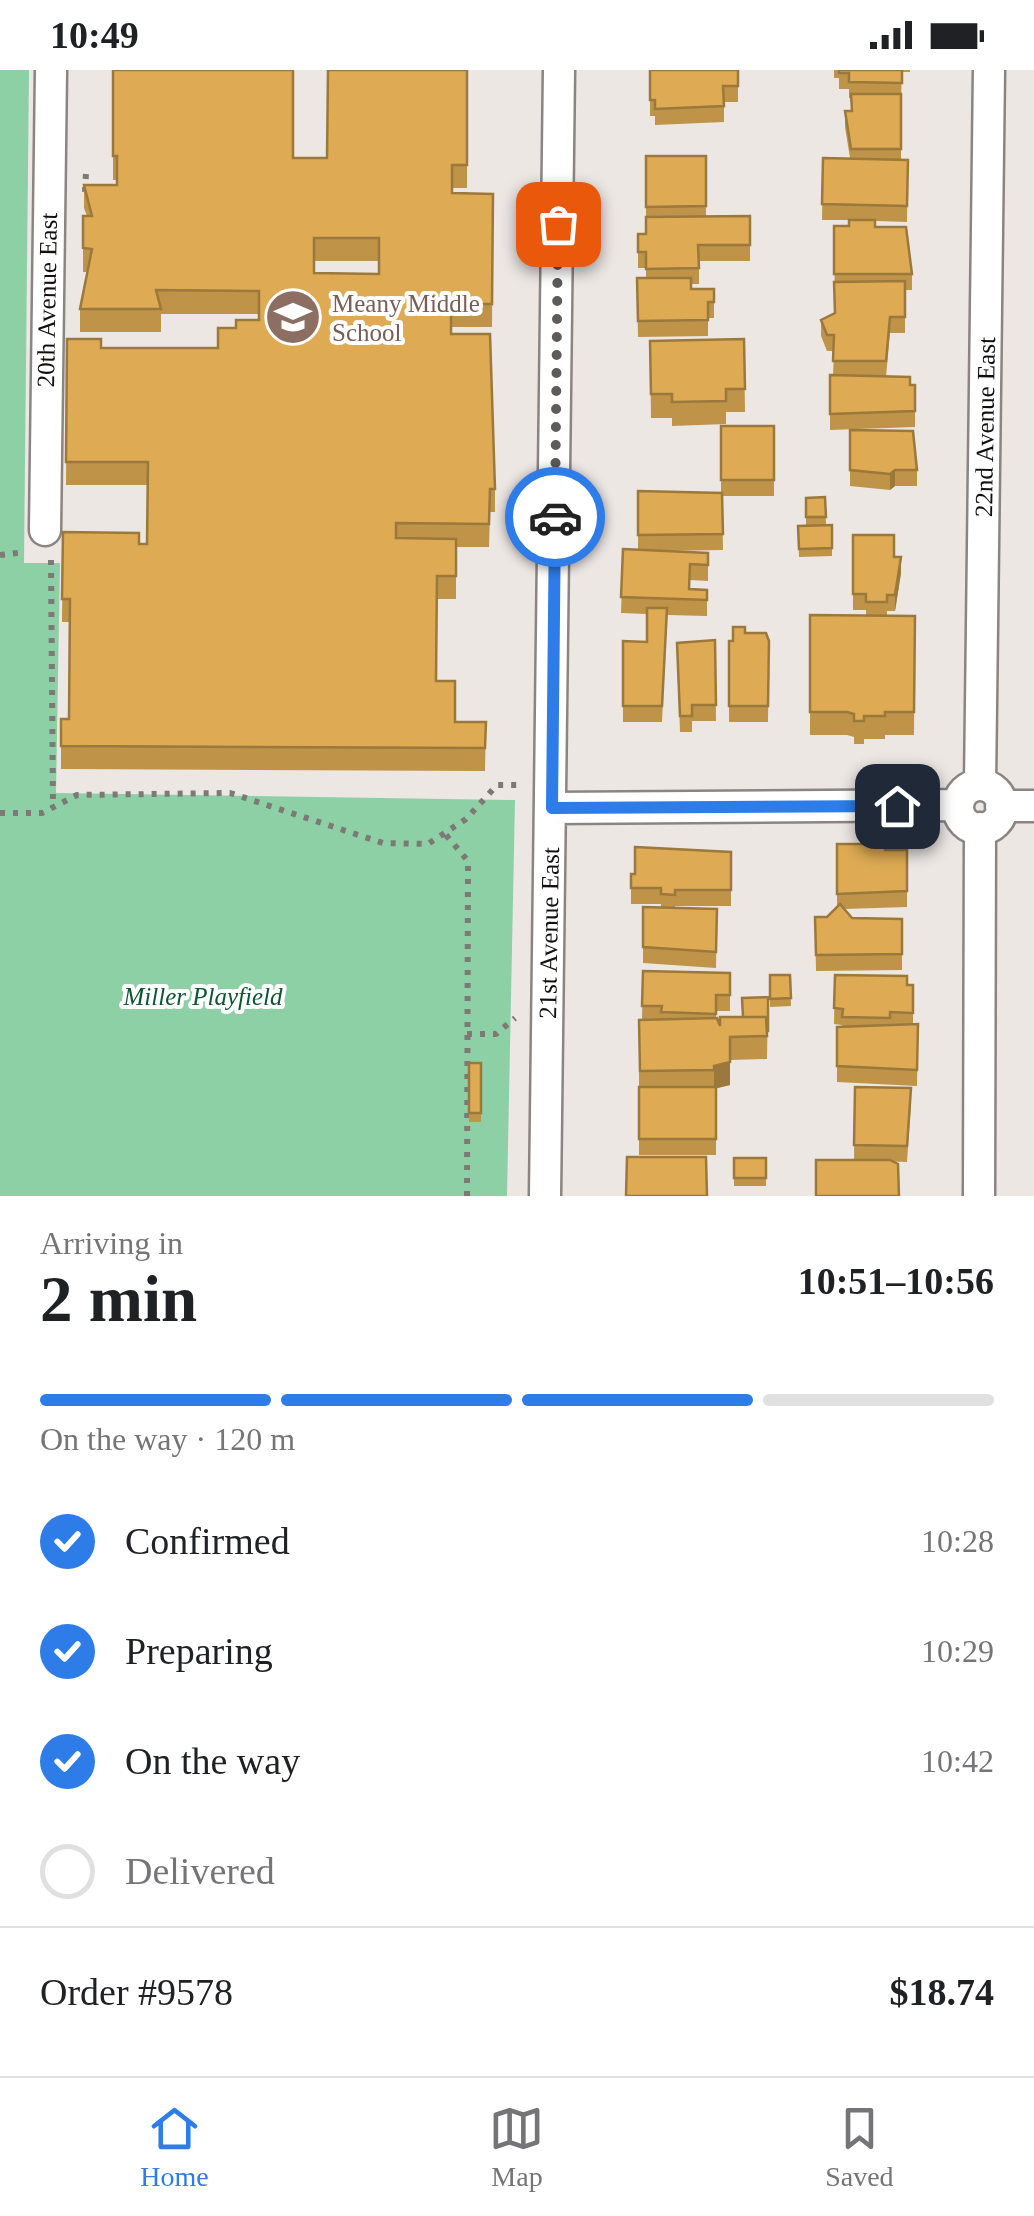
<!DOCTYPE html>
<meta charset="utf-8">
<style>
:root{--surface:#fff;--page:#f2f2f2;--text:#202124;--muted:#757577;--line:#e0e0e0;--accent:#2d7ce7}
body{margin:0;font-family:"Times New Roman",serif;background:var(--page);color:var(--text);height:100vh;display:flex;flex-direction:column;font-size:38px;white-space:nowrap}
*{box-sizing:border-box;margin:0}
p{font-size:32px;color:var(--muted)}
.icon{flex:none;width:55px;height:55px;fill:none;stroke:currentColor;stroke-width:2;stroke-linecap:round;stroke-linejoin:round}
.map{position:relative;height:1126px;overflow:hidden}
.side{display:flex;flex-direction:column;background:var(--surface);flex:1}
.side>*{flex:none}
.pin{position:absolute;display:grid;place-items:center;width:85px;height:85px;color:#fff;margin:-42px;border-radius:20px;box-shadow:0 5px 15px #0006}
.courier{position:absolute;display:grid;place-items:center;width:100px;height:100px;margin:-50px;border:8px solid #2d7ce7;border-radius:50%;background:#fff;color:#222;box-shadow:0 2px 12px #0007}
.headline em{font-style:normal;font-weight:800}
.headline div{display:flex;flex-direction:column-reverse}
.headline{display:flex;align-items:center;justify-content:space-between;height:170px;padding:0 40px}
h1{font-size:65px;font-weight:800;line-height:75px}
.bar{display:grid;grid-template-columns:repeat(4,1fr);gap:15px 10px;align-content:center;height:120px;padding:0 40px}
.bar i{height:12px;border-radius:8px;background:var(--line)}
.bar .on{background:var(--accent)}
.bar p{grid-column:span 4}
.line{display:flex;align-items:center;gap:25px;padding:0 40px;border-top:2px solid var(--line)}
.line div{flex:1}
ol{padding:0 40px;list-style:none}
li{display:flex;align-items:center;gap:30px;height:110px}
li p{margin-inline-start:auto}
li .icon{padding:10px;border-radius:50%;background:var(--accent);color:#fff;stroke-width:4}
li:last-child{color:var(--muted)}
li i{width:55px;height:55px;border:5px solid var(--line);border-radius:50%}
.status{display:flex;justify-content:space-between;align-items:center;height:70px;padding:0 50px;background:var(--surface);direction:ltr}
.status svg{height:28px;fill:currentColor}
.tabs{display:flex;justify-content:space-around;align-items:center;height:140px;border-top:2px solid var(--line);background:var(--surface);font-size:28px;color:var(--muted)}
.tabs a{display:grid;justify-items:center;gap:5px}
.tabs .on{color:var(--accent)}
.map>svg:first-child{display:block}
.green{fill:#8ed0a6}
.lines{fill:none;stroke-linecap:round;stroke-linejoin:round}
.street-casing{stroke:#8a8582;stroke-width:35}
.path{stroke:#7d7977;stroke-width:6;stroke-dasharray:5 8;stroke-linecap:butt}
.street{stroke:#fff;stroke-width:30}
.wall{fill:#bf9348;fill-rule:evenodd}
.shaded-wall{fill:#9b783b}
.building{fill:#deab54;stroke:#9b783b;stroke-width:2.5;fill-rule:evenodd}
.done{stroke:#5f5b5a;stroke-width:10;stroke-dasharray:0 18}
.route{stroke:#2d7ce7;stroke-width:12}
.labels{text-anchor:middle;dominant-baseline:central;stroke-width:8;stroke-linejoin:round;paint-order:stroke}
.street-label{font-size:25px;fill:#12100f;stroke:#fff}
.education-label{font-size:25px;fill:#785e54;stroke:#fff;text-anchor:start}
.park-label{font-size:25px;font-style:italic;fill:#0e5532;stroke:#fff}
</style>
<div class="status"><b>10:49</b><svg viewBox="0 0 49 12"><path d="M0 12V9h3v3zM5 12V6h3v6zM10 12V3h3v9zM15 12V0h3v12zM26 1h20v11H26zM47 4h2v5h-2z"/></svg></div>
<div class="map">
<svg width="1034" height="1126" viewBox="0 0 1034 1126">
<rect width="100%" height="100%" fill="#ede7e4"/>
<path class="green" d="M0,0H29L24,493H60L56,723L515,730L507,1126H0Z"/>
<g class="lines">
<g class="street-casing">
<path id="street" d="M45,460L51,0
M980,715L989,0
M958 737a22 22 0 1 1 44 0a22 22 0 1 1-44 0Z
M1001,736H1034
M552,738L958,735
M545,1126L559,0
M979,1126L980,758"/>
</g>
<path class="path" d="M85,122L86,102
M0,485L25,482
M51,490L53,738
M0,743H42L77,725L230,723L383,773L428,774L466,749L497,715H520
M446,765L468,791L467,1126
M467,964H496L515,948"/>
<use href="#street" class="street"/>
</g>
<path class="wall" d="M113,0L293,88H327L467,0V118H452V123L493,124L492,257H451V264L495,419V442H490L489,477H456V529H437V611L455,652H486L485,701L61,699V649H69L70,552H62L63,462L147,474L148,415H66L67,269L101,278H218L236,258L259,250V244H161V262H80V239L88,202H83V146H87L84,138V115H117V110H113ZM314,191H379V204L314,203Z
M650,0H738V32H724V52L655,55V46H650Z
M834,0H910V2H902L901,29V89L908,90L907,152L875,151V157L912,204V220H905V263H890L886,307L915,315V357L830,360V305L833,306L834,281H827L821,266V250L835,243L834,156H849V150H822L823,88H850L845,57V41H851V28H849V19H839V8H834Z
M646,86H706V146H750V191H699V214H691V219H714V248H708V266L638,267L637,208H646V198H638V164H646Z
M744,269L745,342H726V354L672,356V348H651L650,271Z
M721,356H774V426H722L723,480L661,481L708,483V511L690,510V519L707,520V546L667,545L662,652H623V571L647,572V544L621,543L623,479L638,480V421L721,423Z
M850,360L917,400V416H895L890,420L850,416Z
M825,427L826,455L806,456V428Z
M832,455V486L799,487L798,456Z
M853,465L894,487L901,503L895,541H887V545L915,546L914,665H885V669H864V674H854V667L847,665H810V545H866V540H853Z
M745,563L769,571L768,652H729V571H733Z
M715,570L716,651H692V662H680L677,573Z
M837,774L885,780H907V837L844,839L852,848L902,849V900L816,901L815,847H827L837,837Z
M731,782V836H675V838L717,839L716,898L643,893V877L661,838V834H631V804Z
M643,901L730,903V941H716V948L720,956L742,947L768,927L767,989L730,990V1015L716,1018V1085H639V950L642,949Z
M770,905H790L791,936L770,937Z
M835,905L913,915V954H918L917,1016L837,1012V957L842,956V955L834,954Z
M469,993H481V1052H469Z
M855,1017L911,1034L907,1092L854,1090Z
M734,1088H766V1116H734Z"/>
<path class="shaded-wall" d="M895,400V416L890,420V404Z
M901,487V503L895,541V525Z
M730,992V1015L714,1019V996Z"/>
<path class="building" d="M113,0H293V88H327L328,0H467V95H452V123L493,124L492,234H451V264H490L495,419H490L489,454L396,453V468L456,469V506H437L436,611H455V652H486L485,678L61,676V649H69L70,529H62L63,462L139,463V474H147L148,392H66L67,269H101V278H218V258H236V250H259V221L156,220L161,239H80L92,179L83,178V146H92L84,115H117V86H113ZM314,168H379V204L314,203Z
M650,0H738V16H723L724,36L655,39V30H650Z
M839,0H902V13L849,12V3H839Z
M851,24H901V79H851L845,41H852Z
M646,86H706V136L646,137Z
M823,88L908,90L907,136L822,134Z
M750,146V175H698L699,198L646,199V182H638V164H646V147Z
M849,150H875V157H906L912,204H834V156H849Z
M637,208H691V219H714V232H708V250L638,251Z
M905,211V247H890L886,291H833L834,265H827L821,250L835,243L834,212Z
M744,269L745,319H726V331L672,332V324H651L650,271Z
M830,305L910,307V315H915V341L830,344Z
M721,356H774V410H721Z
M850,360L913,361L917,400H895L890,404L850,400Z
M638,421L722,423L723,464L638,465Z
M825,427L826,447H806V428Z
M832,455V478L799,479L798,456Z
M853,465H894V487H901L895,525H887V532H866V524H853Z
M623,479L708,483V495L690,494L689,519L707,520V530L621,527Z
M647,538H667L662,636H623V571L647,572Z
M810,545L915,546L914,642H885V646H864V651H854V644L847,642H810Z
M733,557H745V563H766L769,571L768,636H729V571H733Z
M715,570L716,635H692V646H680L677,573Z
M837,774H885V780H907V821L837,824Z
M635,777L731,782V820H675V825L661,824V818H631V804H635Z
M840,834L852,848L902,849V884L816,885L815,847H827Z
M643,837L717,839L716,882L643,877Z
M643,901L730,903V925H716V944L661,942L662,936H642Z
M770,905H790L791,928L770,929Z
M835,905L907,906V915H913V943L890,942V948L842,947L843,939L834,938Z
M768,927V961H767L766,947H743L742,928Z
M720,947H766L767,966L730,967V992L714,996V1000L640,1001L639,950L717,948L720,956Z
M918,954L917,1000L837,996V957Z
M469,993H481V1043H469Z
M639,1017H716V1069H639Z
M855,1017L911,1018L907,1076L854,1075Z
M627,1087H706L707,1126H626Z
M734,1088H766V1108H734Z
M816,1090H890L898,1094L899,1126H816Z"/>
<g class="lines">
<path class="done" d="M555,447L558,154"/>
<path class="route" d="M555,447L552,738L897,736"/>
</g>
<defs>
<g id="school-disc" transform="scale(2.875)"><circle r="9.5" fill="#8d6e63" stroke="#fff"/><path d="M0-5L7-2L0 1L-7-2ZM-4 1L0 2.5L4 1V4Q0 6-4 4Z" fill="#fff"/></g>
</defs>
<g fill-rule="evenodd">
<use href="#school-disc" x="293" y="247"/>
</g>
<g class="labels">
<g class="street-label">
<text transform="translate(47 230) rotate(-89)">20th Avenue East</text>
<text transform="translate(985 357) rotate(-89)">22nd Avenue East</text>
<text transform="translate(549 863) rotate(-89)">21st Avenue East</text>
</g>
<g class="education-label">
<text x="332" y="233">Meany Middle<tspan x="332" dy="29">School</tspan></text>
</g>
<g class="park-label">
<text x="203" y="926">Miller Playfield</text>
</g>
</g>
</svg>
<div class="pin" style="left:558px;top:154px;background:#ea580c"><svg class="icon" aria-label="bag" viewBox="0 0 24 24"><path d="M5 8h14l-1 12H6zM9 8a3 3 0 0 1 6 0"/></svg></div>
<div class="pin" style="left:897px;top:736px;background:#1f2937"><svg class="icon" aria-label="home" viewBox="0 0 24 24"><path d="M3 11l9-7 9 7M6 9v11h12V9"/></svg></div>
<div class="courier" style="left:555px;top:447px"><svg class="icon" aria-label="car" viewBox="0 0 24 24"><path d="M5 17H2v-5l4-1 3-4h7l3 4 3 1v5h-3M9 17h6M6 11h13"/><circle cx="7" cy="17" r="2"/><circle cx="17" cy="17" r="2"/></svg></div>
</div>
<section class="side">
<div class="headline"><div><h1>2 min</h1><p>Arriving in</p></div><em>10:51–10:56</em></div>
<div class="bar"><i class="on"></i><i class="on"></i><i class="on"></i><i></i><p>On the way · 120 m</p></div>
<ol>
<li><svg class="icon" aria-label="check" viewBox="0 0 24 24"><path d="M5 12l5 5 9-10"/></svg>Confirmed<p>10:28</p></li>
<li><svg class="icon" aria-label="check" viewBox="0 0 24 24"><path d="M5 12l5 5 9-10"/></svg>Preparing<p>10:29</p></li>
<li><svg class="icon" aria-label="check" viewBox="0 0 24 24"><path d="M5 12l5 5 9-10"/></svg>On the way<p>10:42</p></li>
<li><i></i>Delivered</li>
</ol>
<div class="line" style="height:130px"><div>Order #9578</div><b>$18.74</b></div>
</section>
<nav class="tabs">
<a class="on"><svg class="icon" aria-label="home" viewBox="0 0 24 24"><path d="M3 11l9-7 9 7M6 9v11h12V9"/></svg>Home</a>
<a><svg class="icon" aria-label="map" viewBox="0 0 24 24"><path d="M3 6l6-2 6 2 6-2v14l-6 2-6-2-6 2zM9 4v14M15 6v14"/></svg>Map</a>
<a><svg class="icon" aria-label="saved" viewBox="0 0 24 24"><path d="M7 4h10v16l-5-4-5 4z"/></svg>Saved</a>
</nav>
